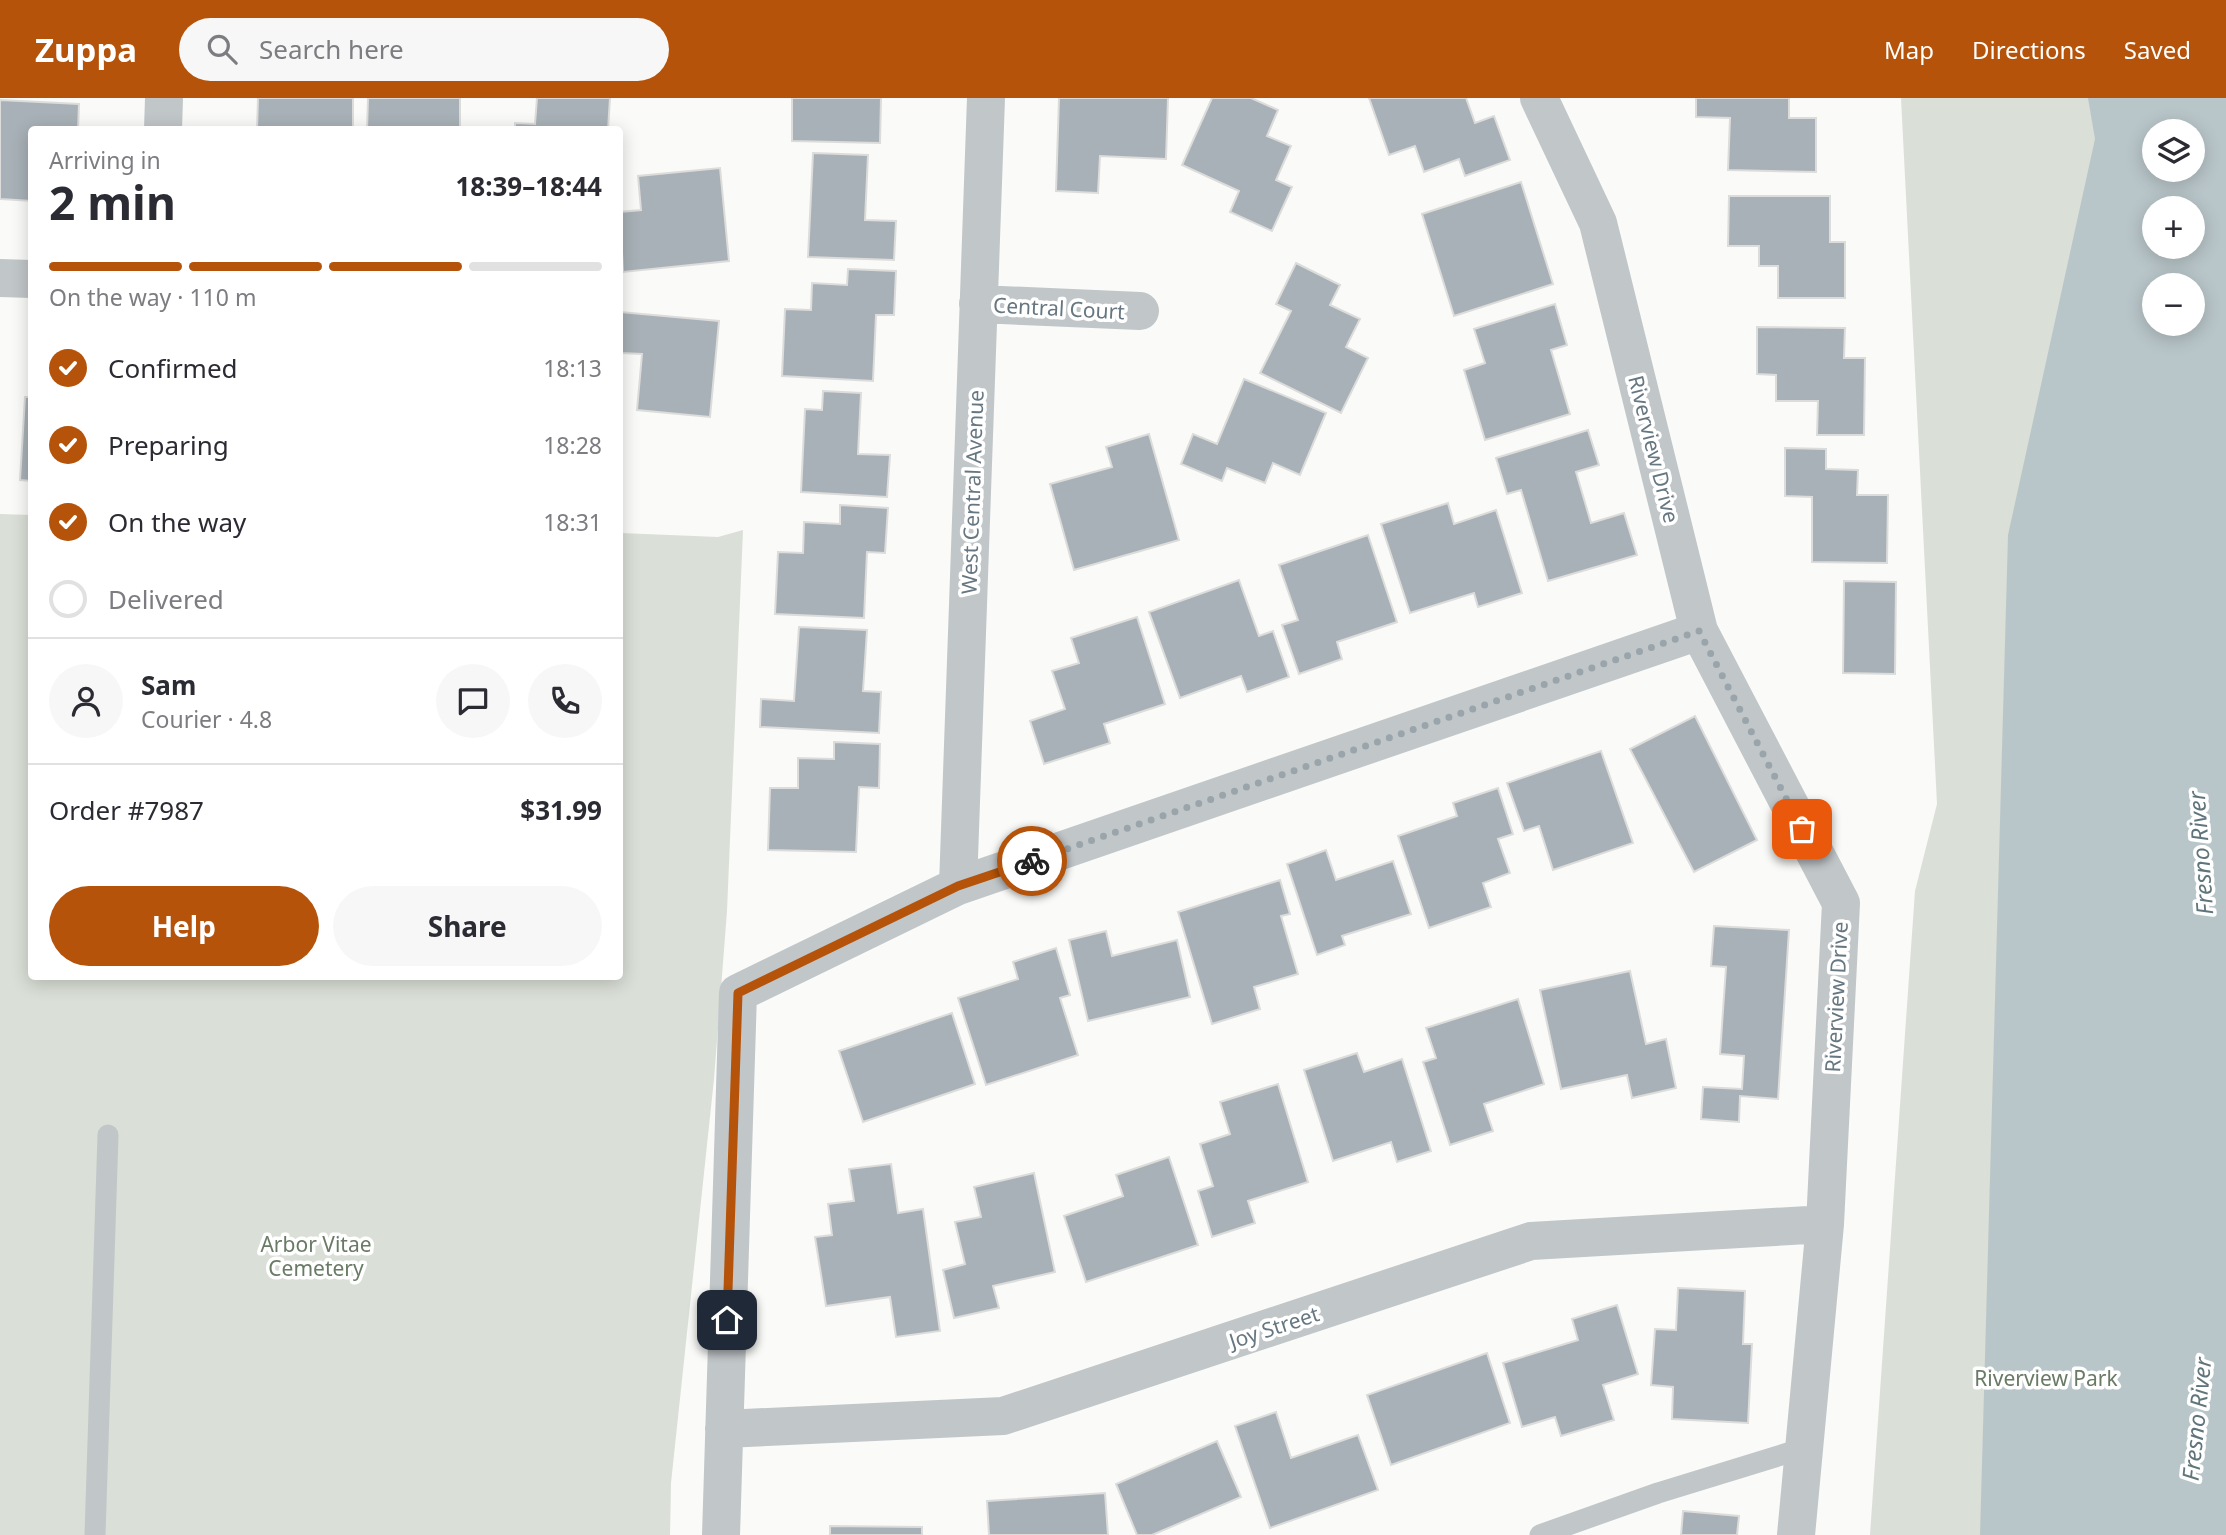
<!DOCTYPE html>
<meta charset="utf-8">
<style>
:root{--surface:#fff;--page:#f7f7f7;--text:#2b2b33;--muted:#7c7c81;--line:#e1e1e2;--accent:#b45309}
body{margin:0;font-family:"Noto Sans",sans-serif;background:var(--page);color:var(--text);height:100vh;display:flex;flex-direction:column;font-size:26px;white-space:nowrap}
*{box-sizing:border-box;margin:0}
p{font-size:23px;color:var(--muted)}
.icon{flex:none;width:38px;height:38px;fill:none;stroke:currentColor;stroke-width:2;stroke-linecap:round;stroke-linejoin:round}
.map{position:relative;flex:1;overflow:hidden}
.drawer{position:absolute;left:28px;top:28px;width:595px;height:854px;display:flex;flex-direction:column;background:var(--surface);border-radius:7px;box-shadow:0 4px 18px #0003}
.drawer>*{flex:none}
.buttons{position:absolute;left:2142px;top:21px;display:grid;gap:14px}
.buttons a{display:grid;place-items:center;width:63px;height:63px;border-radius:50%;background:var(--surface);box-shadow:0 4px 18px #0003;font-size:35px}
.pin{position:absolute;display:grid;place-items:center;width:60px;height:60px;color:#fff;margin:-30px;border-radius:14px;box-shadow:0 4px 10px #0006}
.courier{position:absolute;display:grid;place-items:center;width:70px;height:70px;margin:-35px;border:5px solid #b45309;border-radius:50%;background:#fff;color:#222;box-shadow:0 2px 9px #0007}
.head em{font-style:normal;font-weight:700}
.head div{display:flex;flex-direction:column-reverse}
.head{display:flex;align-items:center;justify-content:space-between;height:119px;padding:0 21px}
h1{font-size:46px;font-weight:700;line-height:52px}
.bar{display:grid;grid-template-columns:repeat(4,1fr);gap:10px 7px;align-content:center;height:84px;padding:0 21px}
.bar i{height:9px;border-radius:5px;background:var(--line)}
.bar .selected{background:var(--accent)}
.bar p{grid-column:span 4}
.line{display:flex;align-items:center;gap:18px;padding:0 21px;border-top:2px solid var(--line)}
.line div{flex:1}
.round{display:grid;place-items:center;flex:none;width:74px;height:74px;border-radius:37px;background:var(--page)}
ol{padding:0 21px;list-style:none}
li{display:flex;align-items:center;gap:21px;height:77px}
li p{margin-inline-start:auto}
li .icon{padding:7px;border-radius:50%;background:var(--accent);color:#fff;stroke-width:4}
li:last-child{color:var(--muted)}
li i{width:38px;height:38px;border:4px solid var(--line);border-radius:50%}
.primary-button{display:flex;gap:14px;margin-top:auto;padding:14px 21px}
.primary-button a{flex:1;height:80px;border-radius:42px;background:var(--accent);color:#fff;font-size:28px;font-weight:700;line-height:80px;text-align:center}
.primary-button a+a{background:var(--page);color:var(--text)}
header{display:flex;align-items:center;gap:42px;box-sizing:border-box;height:98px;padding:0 35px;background:var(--accent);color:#fff}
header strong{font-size:33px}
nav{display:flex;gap:38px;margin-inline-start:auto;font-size:24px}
.search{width:490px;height:63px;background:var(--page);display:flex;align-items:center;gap:18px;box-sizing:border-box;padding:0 24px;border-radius:38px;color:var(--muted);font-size:26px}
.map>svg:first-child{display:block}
.green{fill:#dadfd7;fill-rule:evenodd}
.water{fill:#b9c6c9;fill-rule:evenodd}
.building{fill:#a8b1b7;stroke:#dcdcda;stroke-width:2}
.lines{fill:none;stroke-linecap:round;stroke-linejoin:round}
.lane{stroke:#c1c6c9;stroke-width:21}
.street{stroke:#c1c6c9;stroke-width:38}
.done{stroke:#9aa5ab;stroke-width:7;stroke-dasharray:0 12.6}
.route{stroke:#b45309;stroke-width:9}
.labels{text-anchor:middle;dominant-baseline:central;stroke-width:7;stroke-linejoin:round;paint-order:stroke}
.street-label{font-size:21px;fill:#667781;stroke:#fff}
.park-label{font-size:21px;fill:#697a65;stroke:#fff}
.water-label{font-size:23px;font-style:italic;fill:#60757b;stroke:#fff}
</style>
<header>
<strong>Zuppa</strong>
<div class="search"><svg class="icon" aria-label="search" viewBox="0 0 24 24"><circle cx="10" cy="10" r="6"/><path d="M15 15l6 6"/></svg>Search here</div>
<nav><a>Map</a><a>Directions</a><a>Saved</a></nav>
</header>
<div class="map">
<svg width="2226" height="1437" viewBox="0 0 2226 1437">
<rect width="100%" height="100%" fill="#fafaf8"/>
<path class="green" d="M1901,0H2226V1437H1870L1915,793L1937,706ZM2154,33H2193V72H2154ZM2154,110H2193V149H2154ZM2154,187H2193V226H2154Z
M0,416L31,417L32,878H620V435L718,439L743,432L727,813L714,981L671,1385L670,1437H0Z"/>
<path class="water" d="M2088,0H2226V1437H1980L2008,437L2095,41ZM2154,33H2193V72H2154ZM2154,110H2193V149H2154ZM2154,187H2193V226H2154Z"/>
<path class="building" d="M258,0H353V32H257Z
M368,0H460V32H367Z
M537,0H610L608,32H515V25L535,26Z
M792,0H881L880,45L792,43Z
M1059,0H1168L1166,61L1100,58L1098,95L1056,93Z
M1212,0H1251L1278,12L1267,38L1291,48L1276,82L1292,89L1272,133L1230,114L1239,93L1182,67Z
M1369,0H1466L1475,25L1494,18L1510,62L1465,78L1459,61L1424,74L1415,48L1389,57Z
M1696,0H1789V20H1816V74L1728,72L1730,20L1696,19Z
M0,2L79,6L78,32H32V103L0,101Z
M813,55L868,57L865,122L896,123L894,162L808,159Z
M720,70L729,163L623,174L620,114L641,112L638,78Z
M1521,84L1553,186L1454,218L1422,116Z
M1729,98H1830V144H1845V200H1778V168H1759V148H1728Z
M1296,165L1340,187L1330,207L1360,221L1346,249L1368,260L1341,315L1260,275L1291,213L1276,206Z
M848,171L896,173L894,217H876L873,283L782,278L785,211L811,212L812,185L847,187Z
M1555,206L1567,247L1551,252L1570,316L1485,342L1464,272L1485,265L1474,231Z
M620,214L719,223L710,319L637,312L642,256L620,255Z
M1757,229L1845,230L1844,260H1865L1864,337H1817L1818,303H1776V277L1757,276Z
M1244,281L1326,315L1300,377L1273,365L1265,385L1227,370L1222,383L1181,366L1193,336L1217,346Z
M823,293L861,295L858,356L890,357L887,399L801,394L805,311L822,312Z
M25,299H32V383L20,382Z
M1588,332L1599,367L1576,374L1591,425L1624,415L1637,457L1548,483L1521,392L1507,396L1496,360Z
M1149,336L1179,442L1074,472L1050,386L1112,369L1106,349Z
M1785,350L1826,351V371L1858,372L1857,397H1888L1887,465L1812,464V399L1785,398Z
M1448,405L1454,426L1496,412L1522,495L1478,509L1474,495L1410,515L1381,426Z
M840,407L888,410L885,455L867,454L864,520L775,516L778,454L803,455L804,424L840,426Z
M1368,437L1397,524L1337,544L1342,561L1299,576L1282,527L1298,522L1279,467Z
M1239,482L1259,538L1273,533L1289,579L1247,594L1241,578L1180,600L1149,514Z
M1844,483L1896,484L1895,576L1843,575Z
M1137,519L1165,606L1104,626L1110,645L1044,666L1030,623L1065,611L1052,573L1079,565L1071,540Z
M799,529L867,532L863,593L881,594L879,635L760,629L761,601L794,603Z
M1695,618L1757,742L1694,774L1630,651Z
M834,644L880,646L879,690L859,689L856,754L768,752L770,690H798V660L834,661Z
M1601,653L1633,745L1553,772L1539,728L1524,733L1507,685Z
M1498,690L1513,736L1498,741L1510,775L1483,785L1491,809L1429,830L1398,738L1457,718L1453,705Z
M1326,752L1336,782L1393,763L1411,816L1342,838L1345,847L1317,857L1287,766Z
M1280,782L1290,816L1281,818L1298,876L1254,889L1260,911L1212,926L1178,814Z
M1714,828L1789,832L1778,1001L1740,998L1739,1024L1701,1021L1703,989L1742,991L1744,958L1720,956L1726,869L1711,868Z
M1106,833L1112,858L1177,842L1190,899L1088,923L1069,842Z
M1056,850L1070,897L1060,900L1078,957L986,987L958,900L1018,881L1013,864Z
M1630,873L1646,946L1666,941L1676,990L1632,1000L1627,977L1561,991L1540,892Z
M1518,901L1544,986L1484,1006L1493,1033L1450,1047L1423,964L1436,960L1426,930Z
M952,915L975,986L863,1024L839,953Z
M1357,955L1364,974L1402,961L1431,1053L1397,1064L1391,1044L1333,1063L1304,972Z
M1278,986L1308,1084L1248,1103L1255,1125L1212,1139L1198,1093L1213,1088L1200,1046L1230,1036L1220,1004Z
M1169,1059L1198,1147L1086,1184L1064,1118L1123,1098L1116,1077Z
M891,1066L898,1115L923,1111L940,1233L896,1239L890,1199L826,1208L815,1139L832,1137L828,1106L854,1103L849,1071Z
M1034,1075L1055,1174L993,1188L999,1210L954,1220L943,1172L965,1166L955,1124L981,1119L974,1089Z
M1678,1190L1745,1193L1743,1246H1752L1748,1325L1672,1321L1673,1289L1651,1287L1655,1231L1676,1232Z
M1617,1207L1638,1276L1603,1287L1614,1322L1561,1338L1555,1319L1522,1329L1503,1265L1578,1242L1572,1221Z
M1487,1255L1510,1325L1391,1367L1367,1297Z
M1276,1314L1291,1360L1358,1337L1378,1392L1270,1430L1235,1328Z
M1217,1343L1241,1399L1152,1437H1137L1116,1386Z
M1105,1395L1108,1437H989L987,1403Z
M1683,1413L1739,1418L1737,1437H1681Z
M830,1428L922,1429V1437H830Z"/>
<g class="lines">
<path class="lane" d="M95,1437L108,1037
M1540,1437L1658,1395L1804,1350"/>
<path class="street" d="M1539,0L1598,125L1699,533L1841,805L1825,1126L1796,1437
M163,32L164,0
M0,180L32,181
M978,206L1140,213
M958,788L986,0
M724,1331L1003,1318L1531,1143L1825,1126
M721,1437L738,895L958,788L1699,533"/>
</g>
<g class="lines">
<path class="done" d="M1032,763L1699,533L1802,731"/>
<path class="route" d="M727,1222L738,895L958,788L1032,763"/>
</g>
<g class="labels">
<g class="street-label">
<text transform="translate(1059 210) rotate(3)">Central Court</text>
<text transform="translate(1654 351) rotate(76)">Riverview Drive</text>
<text transform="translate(972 394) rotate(-88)">West Central Avenue</text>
<text transform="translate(1836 899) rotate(-87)">Riverview Drive</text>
<text transform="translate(1274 1229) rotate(-18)">Joy Street</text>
</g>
<g class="park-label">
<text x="316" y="1146">Arbor Vitae<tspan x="316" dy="24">Cemetery</tspan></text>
<text x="2046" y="1280">Riverview Park</text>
</g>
<g class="water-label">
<text transform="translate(2200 755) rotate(-94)">Fresno River</text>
<text transform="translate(2196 1321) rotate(-84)">Fresno River</text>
</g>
</g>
</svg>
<div class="buttons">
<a><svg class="icon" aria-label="layers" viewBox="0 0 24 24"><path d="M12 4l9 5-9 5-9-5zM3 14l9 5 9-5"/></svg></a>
<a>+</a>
<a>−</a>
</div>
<div class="pin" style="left:1802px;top:731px;background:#ea580c"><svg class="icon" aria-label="bag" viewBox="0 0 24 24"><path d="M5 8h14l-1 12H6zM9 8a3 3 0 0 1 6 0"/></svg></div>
<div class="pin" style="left:727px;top:1222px;background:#1f2937"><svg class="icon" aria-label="home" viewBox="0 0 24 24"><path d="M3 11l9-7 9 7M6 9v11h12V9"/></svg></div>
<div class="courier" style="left:1032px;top:763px"><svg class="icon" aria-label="bike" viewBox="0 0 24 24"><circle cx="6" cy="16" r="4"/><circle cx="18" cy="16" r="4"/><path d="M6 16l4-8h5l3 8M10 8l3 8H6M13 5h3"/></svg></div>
<section class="drawer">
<div class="head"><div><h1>2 min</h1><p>Arriving in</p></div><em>18:39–18:44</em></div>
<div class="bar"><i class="selected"></i><i class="selected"></i><i class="selected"></i><i></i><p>On the way · 110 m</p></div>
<ol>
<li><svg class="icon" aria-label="check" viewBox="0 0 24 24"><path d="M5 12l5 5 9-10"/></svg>Confirmed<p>18:13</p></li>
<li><svg class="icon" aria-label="check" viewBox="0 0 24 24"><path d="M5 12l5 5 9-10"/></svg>Preparing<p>18:28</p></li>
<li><svg class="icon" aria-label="check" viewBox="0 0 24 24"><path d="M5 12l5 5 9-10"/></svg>On the way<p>18:31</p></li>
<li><i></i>Delivered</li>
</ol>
<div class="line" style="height:126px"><a class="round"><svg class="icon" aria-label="person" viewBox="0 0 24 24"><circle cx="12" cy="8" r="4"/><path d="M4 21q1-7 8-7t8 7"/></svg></a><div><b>Sam</b><p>Courier · 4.8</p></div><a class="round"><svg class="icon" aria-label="chat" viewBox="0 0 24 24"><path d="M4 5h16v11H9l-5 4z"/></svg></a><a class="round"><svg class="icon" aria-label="phone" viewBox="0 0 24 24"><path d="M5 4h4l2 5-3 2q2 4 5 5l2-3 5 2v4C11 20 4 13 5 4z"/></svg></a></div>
<div class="line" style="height:91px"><div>Order #7987</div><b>$31.99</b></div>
<div class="primary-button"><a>Help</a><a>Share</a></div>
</section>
</div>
